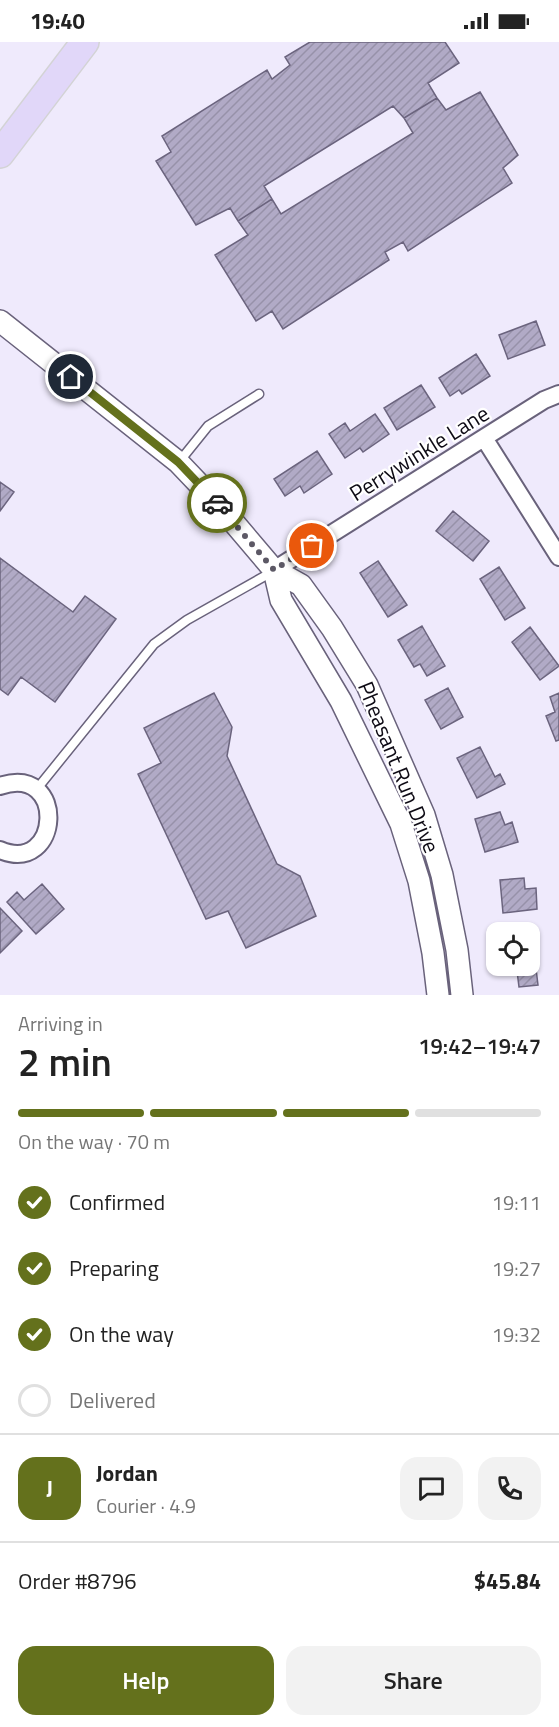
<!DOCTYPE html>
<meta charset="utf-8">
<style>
:root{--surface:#fff;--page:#f2f2f2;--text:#222;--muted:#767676;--line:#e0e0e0;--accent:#64711c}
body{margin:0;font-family:"Titillium Web",sans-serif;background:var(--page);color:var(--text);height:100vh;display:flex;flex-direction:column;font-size:22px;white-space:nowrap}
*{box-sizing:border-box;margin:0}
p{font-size:20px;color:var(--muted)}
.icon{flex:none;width:33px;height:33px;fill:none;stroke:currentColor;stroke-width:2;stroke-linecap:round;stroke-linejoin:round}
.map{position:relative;height:953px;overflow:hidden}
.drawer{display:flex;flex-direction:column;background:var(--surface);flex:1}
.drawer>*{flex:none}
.fabs{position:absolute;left:486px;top:880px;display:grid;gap:12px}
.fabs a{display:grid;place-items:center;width:54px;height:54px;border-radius:12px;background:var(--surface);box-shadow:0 2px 4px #0004;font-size:30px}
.pin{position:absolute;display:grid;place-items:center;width:51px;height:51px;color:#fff;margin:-26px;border:3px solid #fff;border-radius:50%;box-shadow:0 2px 6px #0007}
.courier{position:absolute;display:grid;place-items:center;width:60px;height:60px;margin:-30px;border:4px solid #64711c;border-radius:50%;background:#fff;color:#222;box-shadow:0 2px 8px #0007}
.summary em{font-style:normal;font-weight:600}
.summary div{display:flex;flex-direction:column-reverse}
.summary{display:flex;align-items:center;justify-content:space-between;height:102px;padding:0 18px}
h1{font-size:39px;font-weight:600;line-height:45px}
.bar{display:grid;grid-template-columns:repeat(4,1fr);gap:9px 6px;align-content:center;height:72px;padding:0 18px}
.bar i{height:8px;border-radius:4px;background:var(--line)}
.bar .active{background:var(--accent)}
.bar p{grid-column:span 4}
.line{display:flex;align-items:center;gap:15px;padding:0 18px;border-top:2px solid var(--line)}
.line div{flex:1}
.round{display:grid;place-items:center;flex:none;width:63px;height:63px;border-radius:18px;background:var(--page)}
ol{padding:0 18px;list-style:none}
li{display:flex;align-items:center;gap:18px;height:66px}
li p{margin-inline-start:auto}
li .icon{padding:6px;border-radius:50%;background:var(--accent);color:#fff;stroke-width:4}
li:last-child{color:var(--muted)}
li i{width:33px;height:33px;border:3px solid var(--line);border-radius:50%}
.cta{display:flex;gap:12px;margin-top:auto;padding:12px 18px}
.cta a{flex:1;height:69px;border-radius:18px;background:var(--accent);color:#fff;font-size:24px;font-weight:600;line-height:69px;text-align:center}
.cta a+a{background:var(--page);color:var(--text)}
.status{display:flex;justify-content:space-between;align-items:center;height:42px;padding:0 30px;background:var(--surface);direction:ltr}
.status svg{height:16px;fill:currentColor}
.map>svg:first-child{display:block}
.building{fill:url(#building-hatch);stroke:#6b647e;stroke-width:1.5}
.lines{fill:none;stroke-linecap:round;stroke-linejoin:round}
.service-casing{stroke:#69627b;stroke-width:11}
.minor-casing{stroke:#69627b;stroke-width:20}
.tertiary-casing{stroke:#69627b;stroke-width:24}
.primary-casing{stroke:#d3d3d5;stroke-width:30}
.service{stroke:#fff;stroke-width:8}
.minor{stroke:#fff;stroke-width:16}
.tertiary{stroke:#fff;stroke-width:21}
.primary{stroke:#e1d7f9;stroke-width:27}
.done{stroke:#5c5865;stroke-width:6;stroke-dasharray:0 10.8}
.route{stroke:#64711c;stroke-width:8}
.labels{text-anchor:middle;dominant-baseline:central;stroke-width:4.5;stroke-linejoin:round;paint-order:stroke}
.street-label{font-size:22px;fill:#0d0a14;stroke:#fff}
</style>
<div class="status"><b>19:40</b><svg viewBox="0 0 49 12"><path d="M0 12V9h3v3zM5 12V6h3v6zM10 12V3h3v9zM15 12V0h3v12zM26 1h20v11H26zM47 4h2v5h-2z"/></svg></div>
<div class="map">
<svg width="559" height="953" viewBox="0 0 559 953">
<defs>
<pattern id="building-hatch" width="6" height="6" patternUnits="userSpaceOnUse" patternTransform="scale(1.5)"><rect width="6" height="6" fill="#b1aac6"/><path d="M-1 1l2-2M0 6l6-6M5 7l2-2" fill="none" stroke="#9791a9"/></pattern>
</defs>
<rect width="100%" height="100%" fill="#efeafc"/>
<path class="building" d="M310,0H445L459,21L428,41L437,56L404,76L393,64L264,144L272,157L238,179L230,166L196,183L156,119L171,110L162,94L267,28L272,37L290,23L285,15Z
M480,50L518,113L503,126L512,141L408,209L403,200L385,210L389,218L283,287L272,269L256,279L215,213L248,193L238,179L272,157L281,172L413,91L404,76L437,56L446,68Z
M536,279L545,303L508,317L499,293Z
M476,312L490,334L462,352L459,348L450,354L439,336Z
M421,343L435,365L397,388L384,366Z
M375,372L389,392L363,410L360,406L345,416L329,392L345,381L350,389Z
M317,409L332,432L304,451L300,444L285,454L274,437Z
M0,440L14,450L0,469Z
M453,469L489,499L473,519L436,489Z
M0,516L73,570L85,554L116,577L55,660L21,635L8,653L0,647Z
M378,519L407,563L388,575L360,531Z
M499,525L525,566L505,578L480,537Z
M422,584L445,624L427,634L420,622L414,625L398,598Z
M530,585L559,624L540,638L512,600Z
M448,646L463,675L441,687L425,658Z
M214,651L232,685L227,714L277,822L300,834L316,874L246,906L228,869L206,877L138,732L161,721L144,686Z
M559,651V698L556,699L546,674L555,670L550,655Z
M480,705L495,735L500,732L505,742L477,756L457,716Z
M500,770L505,783L512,780L518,800L485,810L475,777Z
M524,836L525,847L536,846L537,867L503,871L500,838Z
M42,842L64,867L36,892L7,860L17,850L24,858Z
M0,866L22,889L0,911Z
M532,894L538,943L519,945L517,929H512L511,924H530V895Z"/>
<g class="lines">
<g class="service-casing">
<path id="service" d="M179,420L208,384L259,352
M36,748L154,602L187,578L272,530"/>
</g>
<g class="minor-casing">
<path id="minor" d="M484,396L559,515
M274,528L544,358L559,352
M0,744C68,721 61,834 0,808"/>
</g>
<g class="tertiary-casing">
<path id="tertiary" d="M0,279L178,420L218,462L274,528L301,543L332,586L367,643L424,773L442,833L457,908L462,953
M274,528L281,558L341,659L401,782L419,839L433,911L438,953"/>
</g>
<g class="primary-casing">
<path id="primary" d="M0,112L85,0"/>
</g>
<use href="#service" class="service"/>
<use href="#minor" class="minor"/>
<use href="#tertiary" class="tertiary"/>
<use href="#primary" class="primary"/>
</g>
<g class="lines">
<path class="done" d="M217,461L274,528L312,504"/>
<path class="route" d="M71,335L178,420L217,461"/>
</g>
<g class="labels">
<g class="street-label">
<text transform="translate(419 411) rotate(-32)">Perrywinkle Lane</text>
<text transform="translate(399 725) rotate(68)">Pheasant Run Drive</text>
</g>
</g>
</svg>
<div class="fabs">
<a><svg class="icon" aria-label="locate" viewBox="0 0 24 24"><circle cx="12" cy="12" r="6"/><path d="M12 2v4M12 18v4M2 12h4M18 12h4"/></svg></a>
</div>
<div class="pin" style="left:312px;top:504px;background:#ea580c"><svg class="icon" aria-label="bag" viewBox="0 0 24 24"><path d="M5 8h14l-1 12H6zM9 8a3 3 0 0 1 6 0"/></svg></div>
<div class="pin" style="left:71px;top:335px;background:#1f2937"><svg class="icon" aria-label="home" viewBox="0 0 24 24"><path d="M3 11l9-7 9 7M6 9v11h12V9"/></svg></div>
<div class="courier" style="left:217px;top:461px"><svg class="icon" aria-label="car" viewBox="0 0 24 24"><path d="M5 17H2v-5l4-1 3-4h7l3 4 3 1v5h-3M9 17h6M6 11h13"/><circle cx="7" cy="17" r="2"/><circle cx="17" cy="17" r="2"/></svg></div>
</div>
<section class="drawer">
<div class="summary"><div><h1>2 min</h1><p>Arriving in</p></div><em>19:42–19:47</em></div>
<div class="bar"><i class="active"></i><i class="active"></i><i class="active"></i><i></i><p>On the way · 70 m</p></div>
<ol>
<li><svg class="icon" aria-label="check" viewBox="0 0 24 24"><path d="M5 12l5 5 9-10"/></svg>Confirmed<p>19:11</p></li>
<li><svg class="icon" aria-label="check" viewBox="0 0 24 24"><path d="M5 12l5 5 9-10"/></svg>Preparing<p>19:27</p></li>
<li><svg class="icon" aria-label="check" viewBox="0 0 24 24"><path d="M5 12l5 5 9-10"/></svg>On the way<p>19:32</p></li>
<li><i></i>Delivered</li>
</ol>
<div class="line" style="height:108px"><b class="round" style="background:var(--accent);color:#fff">J</b><div><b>Jordan</b><p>Courier · 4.9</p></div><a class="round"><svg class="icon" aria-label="chat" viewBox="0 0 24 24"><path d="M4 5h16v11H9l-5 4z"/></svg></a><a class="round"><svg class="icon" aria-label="phone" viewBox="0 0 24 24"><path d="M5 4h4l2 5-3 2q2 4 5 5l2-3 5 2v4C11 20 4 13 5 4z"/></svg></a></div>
<div class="line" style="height:78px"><div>Order #8796</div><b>$45.84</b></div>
<div class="cta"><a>Help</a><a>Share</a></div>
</section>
